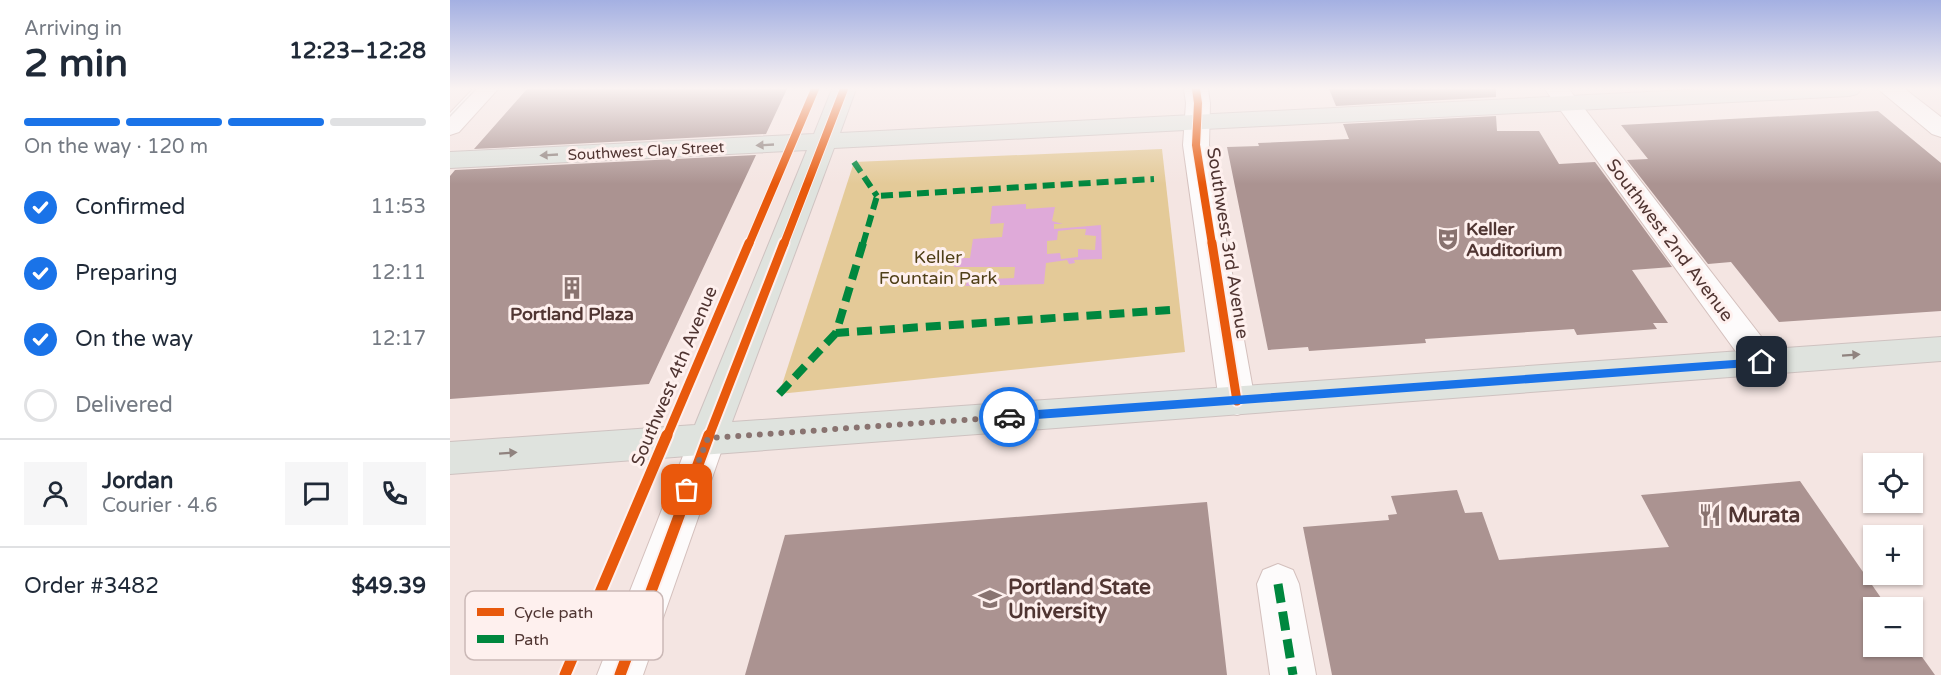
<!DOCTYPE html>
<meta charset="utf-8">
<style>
:root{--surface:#fff;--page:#f6f6f7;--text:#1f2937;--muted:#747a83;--line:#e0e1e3;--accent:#1a73e8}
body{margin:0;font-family:"Varela Round",sans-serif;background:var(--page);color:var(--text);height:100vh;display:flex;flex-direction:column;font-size:22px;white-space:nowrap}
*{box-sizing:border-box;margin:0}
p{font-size:20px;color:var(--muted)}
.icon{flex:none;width:33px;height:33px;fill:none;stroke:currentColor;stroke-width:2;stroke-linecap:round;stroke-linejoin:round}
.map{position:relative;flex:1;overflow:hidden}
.drawer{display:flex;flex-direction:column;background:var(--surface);width:450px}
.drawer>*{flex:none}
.fabs{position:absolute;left:1413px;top:453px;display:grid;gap:12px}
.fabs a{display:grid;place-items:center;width:60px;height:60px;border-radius:0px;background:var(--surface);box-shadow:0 2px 4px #0004;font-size:30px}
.pin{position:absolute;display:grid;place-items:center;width:51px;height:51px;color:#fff;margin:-26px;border-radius:12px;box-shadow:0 3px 9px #0006}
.courier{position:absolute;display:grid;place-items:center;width:60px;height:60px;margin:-30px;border:4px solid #1a73e8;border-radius:50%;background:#fff;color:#222;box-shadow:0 2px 8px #0007}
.headline em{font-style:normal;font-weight:700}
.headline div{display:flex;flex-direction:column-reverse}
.headline{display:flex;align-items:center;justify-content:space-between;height:102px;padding:0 24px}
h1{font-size:39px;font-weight:700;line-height:45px}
.bar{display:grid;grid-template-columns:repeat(4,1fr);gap:9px 6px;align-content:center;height:72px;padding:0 24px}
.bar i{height:8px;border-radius:4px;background:var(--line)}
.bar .active{background:var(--accent)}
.bar p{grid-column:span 4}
.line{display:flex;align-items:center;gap:15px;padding:0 24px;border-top:2px solid var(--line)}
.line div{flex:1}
.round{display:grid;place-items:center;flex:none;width:63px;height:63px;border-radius:0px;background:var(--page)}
ol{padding:0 24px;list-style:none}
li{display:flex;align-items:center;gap:18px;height:66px}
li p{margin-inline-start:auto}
li .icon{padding:6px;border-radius:50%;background:var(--accent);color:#fff;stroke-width:4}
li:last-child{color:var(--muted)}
li i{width:33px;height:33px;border:3px solid var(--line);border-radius:50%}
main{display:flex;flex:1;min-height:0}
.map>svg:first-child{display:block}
.green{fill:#e4ca98}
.water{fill:#dfaad9;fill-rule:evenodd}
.building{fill:#ab9391}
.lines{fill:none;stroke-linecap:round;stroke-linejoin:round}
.street-casing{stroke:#d4c0bd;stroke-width:2}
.secondary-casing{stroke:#d4c0bd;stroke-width:2}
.primary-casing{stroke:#cec2c0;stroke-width:2}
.street{fill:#fdfbfb;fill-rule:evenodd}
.secondary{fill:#fdfbfb;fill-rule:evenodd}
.primary{fill:#dfe3de;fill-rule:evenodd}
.tram{stroke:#d5d0ce;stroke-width:1.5}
.quiet-far2{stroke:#00873e;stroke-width:6;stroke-dasharray:12 6;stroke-linecap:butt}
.quiet-far1{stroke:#00873e;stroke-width:8;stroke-dasharray:15 8;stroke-linecap:butt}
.quiet{stroke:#00873e;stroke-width:9;stroke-dasharray:19 9;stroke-linecap:butt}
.cycleway-far2-casing{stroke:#fef0ee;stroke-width:10}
.cycleway-far1-casing{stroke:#fef0ee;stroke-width:13}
.cycleway-casing{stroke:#fef0ee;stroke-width:15}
.cycleway-far2{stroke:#e8590c;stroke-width:8}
.cycleway-far1{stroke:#e8590c;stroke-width:9}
.cycleway{stroke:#e8590c;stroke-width:11}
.oneway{fill:#90837f}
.route{fill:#1a73e8}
.done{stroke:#897370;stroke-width:6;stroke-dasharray:0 10.8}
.labels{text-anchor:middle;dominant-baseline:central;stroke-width:6;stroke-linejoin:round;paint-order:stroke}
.far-street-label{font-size:15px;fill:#503532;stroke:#fef0ee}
.poi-label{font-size:18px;font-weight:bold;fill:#503532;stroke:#fef0ee;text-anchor:start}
.street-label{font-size:18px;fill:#503532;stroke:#fef0ee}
.park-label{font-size:18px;fill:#4f3f17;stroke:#fef0ee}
.near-poi-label{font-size:21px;font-weight:bold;fill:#503532;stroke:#fef0ee;text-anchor:start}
.key{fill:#fef0ee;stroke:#cab8b6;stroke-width:1.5}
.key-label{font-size:16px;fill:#503532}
</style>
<main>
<section class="drawer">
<div class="headline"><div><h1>2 min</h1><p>Arriving in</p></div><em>12:23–12:28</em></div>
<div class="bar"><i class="active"></i><i class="active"></i><i class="active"></i><i></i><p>On the way · 120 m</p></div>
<ol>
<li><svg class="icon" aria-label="check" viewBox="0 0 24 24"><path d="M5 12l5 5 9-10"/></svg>Confirmed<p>11:53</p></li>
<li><svg class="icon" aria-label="check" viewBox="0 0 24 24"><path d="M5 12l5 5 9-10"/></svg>Preparing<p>12:11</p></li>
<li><svg class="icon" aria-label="check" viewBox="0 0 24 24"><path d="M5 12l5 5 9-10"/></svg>On the way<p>12:17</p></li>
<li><i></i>Delivered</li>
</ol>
<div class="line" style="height:108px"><a class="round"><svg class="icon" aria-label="person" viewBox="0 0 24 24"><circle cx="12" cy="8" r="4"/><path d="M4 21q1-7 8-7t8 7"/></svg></a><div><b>Jordan</b><p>Courier · 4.6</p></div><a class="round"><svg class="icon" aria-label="chat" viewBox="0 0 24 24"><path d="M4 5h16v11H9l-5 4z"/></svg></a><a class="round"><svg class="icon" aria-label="phone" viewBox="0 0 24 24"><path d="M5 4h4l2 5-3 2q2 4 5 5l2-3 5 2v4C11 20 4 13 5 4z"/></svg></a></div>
<div class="line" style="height:78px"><div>Order #3482</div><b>$49.39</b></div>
</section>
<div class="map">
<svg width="1491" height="675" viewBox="0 0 1491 675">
<rect width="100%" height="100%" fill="#f4e5e2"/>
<path class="green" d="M712,149L735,352L329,394L404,162Z"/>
<path class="water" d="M576,204V209L605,207L602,221L613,224H604V229L651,225L652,259L624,260L625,263L619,264L617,260L596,263L594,284L515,286L518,280L564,278L565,267H504V258H520L523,239L552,237L554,223L540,224L542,206ZM626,229H636L635,235L646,236L645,250L628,249V257L611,259L610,253L597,254V241L607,240L608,231Z"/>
<path class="building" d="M77,89H337L316,134L24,149Z
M879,89H1046V97L886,106Z
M1428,111L1491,163V311L1329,322L1281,262L1258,264L1177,160L1198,159L1171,125Z
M1046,116L1047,131H1089L1109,164L1145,162L1222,267L1182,270L1218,323H1203L1207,329L1127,335L1124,329L975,339L976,343L859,351L858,347L818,350L777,147L809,146L808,143L899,139L893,124Z
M306,155L199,384L0,399V176L5,170Z
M1350,481L1438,608H1424V646H1462V643L1485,675H882L853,527L939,520L938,515L947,514L941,496L1007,490L1015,513L1032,512L1049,560L1219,547L1191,495Z
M757,502L777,675H295L335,535Z"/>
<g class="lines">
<g class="street-casing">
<path id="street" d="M1118,97L1127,99L1324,353L1329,362L1324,371L1312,375L1300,371L1106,104L1109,99Z
M828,564L843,570L849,584L866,675H820L807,584L813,570Z"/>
</g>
<g class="secondary-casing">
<path id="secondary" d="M23,89H48L9,132L0,135V113Z
M734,89H758L760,103L759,145L805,401L800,411L787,415L774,411L769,401L733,145L736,103Z
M1095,89H1119L1130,104L1127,109L1118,111L1109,109Z
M1428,89H1455L1491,117V137L1482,134Z
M258,423L271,427L276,438L193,675H147L240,438L245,427Z"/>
</g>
<g class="primary-casing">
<path id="primary" d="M382,89H406L390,133L1256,89H1411L1407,94L1399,96L384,148L282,422L1491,337V361L0,474V442L245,425L357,150L0,168V152L364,134Z"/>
</g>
<use href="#street" class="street"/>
<use href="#secondary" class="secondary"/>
<use href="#primary" class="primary"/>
<path class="tram" d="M0,116L26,89"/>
<path class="quiet-far2" d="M404,162L427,196
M413,244L427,196L704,179"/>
<path class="quiet-far1" d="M413,243L386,333L720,310
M329,394L386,333"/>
<path class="quiet" d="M828,584L843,675"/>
<g class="cycleway-far2-casing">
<path id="cycleway-far2" d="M746,89L748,103L746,145L762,244
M299,244L365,89
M334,244L394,89"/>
</g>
<g class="cycleway-far1-casing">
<path id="cycleway-far1" d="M762,243L787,401
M217,436L299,243
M259,436L334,243"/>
</g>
<g class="cycleway-casing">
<path id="cycleway" d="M115,675L217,435
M170,675L259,435"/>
</g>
<use href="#cycleway-far2" class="cycleway-far2"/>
<use href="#cycleway-far1" class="cycleway-far1"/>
<use href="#cycleway" class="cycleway"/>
</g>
<defs><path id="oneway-solid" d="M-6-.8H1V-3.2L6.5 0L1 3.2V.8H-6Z" transform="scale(1.5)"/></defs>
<g class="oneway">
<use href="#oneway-solid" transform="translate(315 145) rotate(177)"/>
<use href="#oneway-solid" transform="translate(99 155) rotate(177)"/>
<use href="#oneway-solid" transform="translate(1401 355) rotate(-4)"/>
<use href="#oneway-solid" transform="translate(58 453) rotate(-4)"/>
</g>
<linearGradient id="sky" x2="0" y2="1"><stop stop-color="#a4b0e2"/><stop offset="0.48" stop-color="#faf3f2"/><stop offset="1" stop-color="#faf3f2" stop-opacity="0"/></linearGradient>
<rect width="1491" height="184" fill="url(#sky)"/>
<path class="route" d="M1312,358L1317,362L1312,366L559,421L553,417L559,412Z"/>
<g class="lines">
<path class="done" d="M237,490L258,438L559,417"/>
</g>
<defs>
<g id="theatre-bare" transform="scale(1.8)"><path d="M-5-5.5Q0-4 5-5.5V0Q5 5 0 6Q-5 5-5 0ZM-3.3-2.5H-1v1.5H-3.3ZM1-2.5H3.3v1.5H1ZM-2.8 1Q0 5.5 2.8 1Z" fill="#897370" stroke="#fef0ee" stroke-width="2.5" paint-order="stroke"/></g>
<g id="building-bare" transform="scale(1.8)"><path d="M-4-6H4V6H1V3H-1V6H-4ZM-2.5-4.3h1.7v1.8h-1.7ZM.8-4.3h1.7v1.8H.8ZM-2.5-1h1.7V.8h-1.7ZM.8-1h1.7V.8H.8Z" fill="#897370" stroke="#fef0ee" stroke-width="2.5" paint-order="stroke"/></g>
<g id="restaurant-bare" transform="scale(1.8)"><path d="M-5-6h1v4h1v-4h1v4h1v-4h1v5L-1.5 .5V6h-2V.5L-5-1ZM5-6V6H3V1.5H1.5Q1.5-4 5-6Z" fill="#897370" stroke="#fef0ee" stroke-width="2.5" paint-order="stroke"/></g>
<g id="university-bare" transform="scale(1.8)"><path d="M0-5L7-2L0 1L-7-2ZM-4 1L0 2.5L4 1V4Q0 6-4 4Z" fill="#897370" stroke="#fef0ee" stroke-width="2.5" paint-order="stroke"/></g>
</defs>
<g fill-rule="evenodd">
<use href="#theatre-bare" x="998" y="239"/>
<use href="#building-bare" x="122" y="288"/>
<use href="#restaurant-bare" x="1260" y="515"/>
<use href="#university-bare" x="540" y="599"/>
</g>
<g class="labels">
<g class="far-street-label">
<text transform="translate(196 151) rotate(-3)">Southwest Clay Street</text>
</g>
<g class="poi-label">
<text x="1016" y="229">Keller<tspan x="1016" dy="21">Auditorium</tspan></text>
<text x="122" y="314" text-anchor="middle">Portland Plaza</text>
</g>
<g class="street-label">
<text transform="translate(1220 240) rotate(53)">Southwest 2nd Avenue</text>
<text transform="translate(778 243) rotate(81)">Southwest 3rd Avenue</text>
<text transform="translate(224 376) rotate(-67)">Southwest 4th Avenue</text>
</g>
<g class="park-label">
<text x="488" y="257">Keller<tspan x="488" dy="21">Fountain Park</tspan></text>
</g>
<g class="near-poi-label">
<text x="1278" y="515">Murata</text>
<text x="558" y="587">Portland State<tspan x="558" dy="24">University</tspan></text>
</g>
</g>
<rect x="15" y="591" width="198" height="69" rx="9" class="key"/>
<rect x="27" y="608" width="27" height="8" fill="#e8590c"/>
<rect x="27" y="635" width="27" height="8" fill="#00873e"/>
<g class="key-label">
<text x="64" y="618">Cycle path</text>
<text x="64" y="645">Path</text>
</g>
</svg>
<div class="fabs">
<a><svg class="icon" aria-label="locate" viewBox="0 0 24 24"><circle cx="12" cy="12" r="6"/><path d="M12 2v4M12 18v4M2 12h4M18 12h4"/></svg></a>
<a>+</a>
<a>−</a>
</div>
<div class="pin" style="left:237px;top:490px;background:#ea580c"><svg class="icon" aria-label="bag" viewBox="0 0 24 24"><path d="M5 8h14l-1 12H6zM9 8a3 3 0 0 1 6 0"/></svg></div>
<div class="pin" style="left:1312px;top:362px;background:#1f2937"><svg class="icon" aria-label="home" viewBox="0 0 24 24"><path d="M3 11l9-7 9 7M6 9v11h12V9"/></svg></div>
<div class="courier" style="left:559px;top:417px"><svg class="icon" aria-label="car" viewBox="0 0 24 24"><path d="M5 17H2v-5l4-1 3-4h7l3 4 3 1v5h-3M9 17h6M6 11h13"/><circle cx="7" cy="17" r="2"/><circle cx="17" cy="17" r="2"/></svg></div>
</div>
</main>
